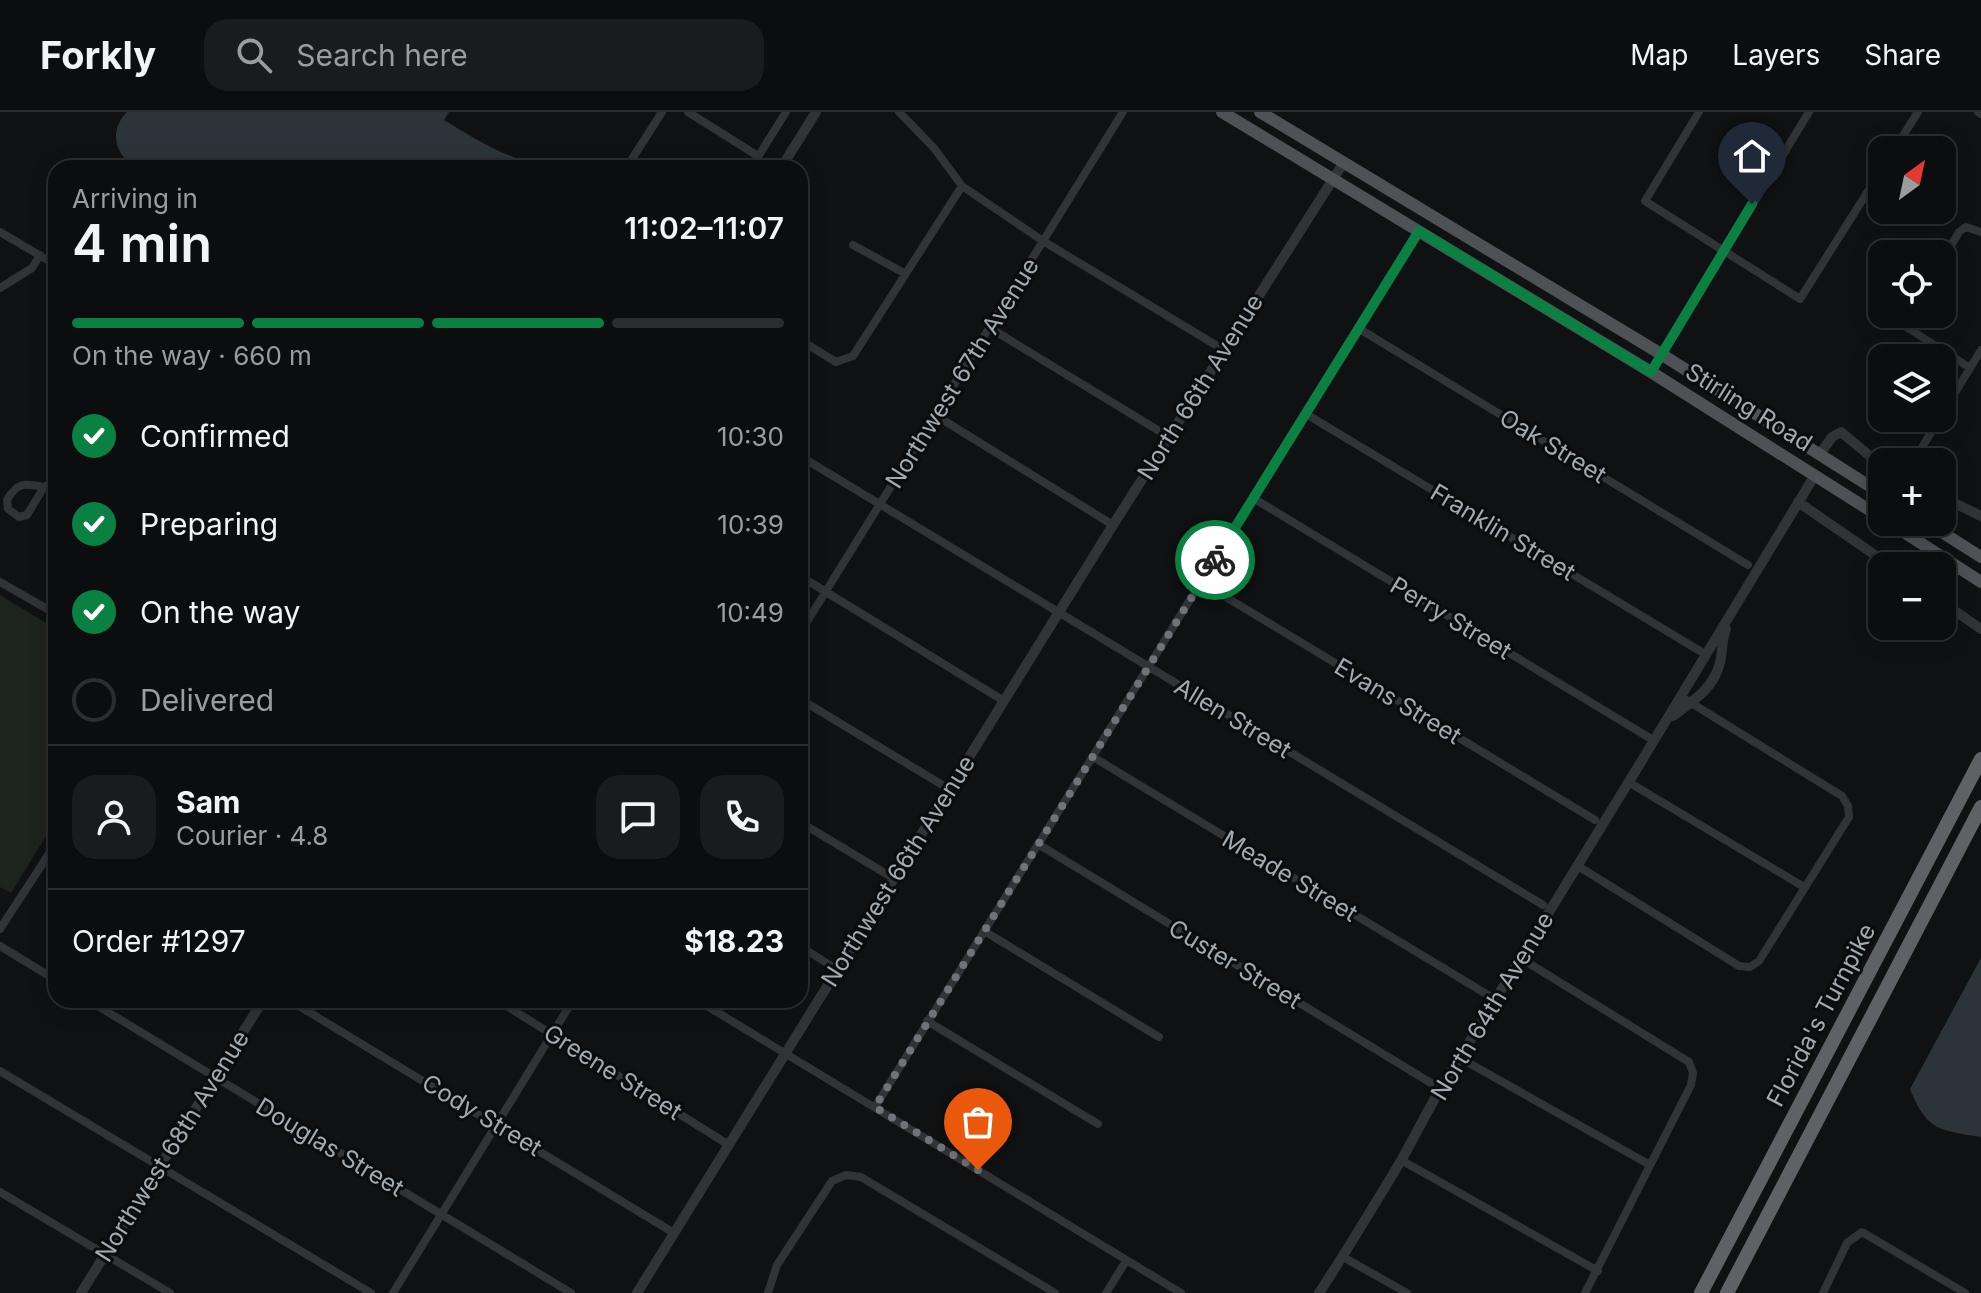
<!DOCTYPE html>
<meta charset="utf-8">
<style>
:root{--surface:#0c0d0e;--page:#1a1b1c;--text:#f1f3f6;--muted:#9a9c9e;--line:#2c2d2e;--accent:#0b8043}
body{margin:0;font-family:Inter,sans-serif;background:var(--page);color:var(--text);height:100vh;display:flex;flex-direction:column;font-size:30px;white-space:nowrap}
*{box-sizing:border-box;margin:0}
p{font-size:26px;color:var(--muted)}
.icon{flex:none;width:44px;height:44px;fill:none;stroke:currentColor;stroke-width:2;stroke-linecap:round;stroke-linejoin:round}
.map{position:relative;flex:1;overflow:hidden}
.drawer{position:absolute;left:48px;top:48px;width:760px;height:848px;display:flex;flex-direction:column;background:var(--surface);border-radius:24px;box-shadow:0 4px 20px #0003,0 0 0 2px var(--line)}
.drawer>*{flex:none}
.needle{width:52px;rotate:33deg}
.tools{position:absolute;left:1868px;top:24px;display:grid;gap:16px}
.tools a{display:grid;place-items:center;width:88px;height:88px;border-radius:16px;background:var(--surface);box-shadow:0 4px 20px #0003,0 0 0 2px var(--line);font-size:40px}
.pin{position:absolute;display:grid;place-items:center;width:68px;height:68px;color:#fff;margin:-82px -34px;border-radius:50% 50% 50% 0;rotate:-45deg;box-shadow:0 0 8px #0007}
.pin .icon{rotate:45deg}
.courier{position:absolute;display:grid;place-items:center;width:80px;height:80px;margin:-40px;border:6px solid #0b8043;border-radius:50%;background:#fff;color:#222;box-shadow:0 2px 10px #0007}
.overview em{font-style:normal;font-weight:600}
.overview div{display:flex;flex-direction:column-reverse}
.overview{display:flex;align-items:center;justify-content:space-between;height:136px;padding:0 24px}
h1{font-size:52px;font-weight:600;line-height:60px}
.bar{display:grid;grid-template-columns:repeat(4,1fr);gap:12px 8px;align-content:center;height:96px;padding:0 24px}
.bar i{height:10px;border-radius:6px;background:var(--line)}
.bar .on{background:var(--accent)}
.bar p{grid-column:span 4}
.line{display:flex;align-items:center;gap:20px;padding:0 24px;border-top:2px solid var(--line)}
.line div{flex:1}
.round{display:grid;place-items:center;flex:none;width:84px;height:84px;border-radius:24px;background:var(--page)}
ol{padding:0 24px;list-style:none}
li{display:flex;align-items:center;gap:24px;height:88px}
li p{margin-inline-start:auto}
li .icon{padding:8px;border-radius:50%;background:var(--accent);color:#fff;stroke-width:4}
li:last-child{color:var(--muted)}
li i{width:44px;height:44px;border:4px solid var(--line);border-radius:50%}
header{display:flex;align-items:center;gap:48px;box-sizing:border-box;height:112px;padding:0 40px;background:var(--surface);border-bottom:2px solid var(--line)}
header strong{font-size:38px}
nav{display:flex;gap:44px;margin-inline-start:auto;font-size:28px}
.search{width:560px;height:72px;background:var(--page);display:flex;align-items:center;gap:20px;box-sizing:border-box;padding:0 28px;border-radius:24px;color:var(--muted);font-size:30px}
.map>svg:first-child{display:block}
.green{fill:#1d241d}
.water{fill:#2b3539}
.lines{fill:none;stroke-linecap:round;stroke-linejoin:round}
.minor{stroke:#323336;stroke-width:8}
.tertiary{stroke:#323336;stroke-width:10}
.primary{stroke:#4e5155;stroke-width:12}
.motorway{stroke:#5e6267;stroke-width:14}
.done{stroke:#6f747a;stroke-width:8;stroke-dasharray:0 14.4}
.route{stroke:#0b8043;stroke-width:10}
.labels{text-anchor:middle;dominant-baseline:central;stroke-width:6;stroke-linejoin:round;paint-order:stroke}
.street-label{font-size:24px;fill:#a2aab2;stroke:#0b0c0d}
</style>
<header>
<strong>Forkly</strong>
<div class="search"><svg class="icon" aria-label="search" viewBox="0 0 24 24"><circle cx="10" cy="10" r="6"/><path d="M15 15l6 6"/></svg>Search here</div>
<nav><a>Map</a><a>Layers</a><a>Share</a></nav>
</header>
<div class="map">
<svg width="1981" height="1181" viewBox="0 0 1981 1181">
<rect width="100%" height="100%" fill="#101112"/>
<path class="green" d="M0,483L56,517V708L11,781L0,775Z"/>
<path class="water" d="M127,0H449L444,8C477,28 507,48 546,53L548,56H137C115,44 108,19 127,0Z
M1981,846V1025C1939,1018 1927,1019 1910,977Z"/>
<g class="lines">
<path class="minor" d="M688,0L758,44
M899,0L934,36L962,74L1043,129L1224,238
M1699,0L1645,89L1800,187L1882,57
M1978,0L1981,2
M1894,38L1918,0
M629,56L632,47L662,0
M751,56L786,0
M0,120L56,153
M853,133L904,161
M1942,149L1959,120L1966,115L1981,120
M0,176L32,156L40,143
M1912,202L1905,214L1970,256
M990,216L1169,325
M1358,216L1748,453
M800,228L836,250L853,244L962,74
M1651,260L1809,0
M1306,302L1700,539
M1942,302L1981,238
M935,303L1113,413
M800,344L1543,793
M1913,350L1940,306
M44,375C25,371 17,370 7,388L8,397L19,405L27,403L44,375L56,368
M1253,386L1648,625
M800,464L1004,589
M0,470L56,502
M1201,470L1595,708
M800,521L1123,0
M800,587L949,677
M1093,645L1488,883
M1630,671L1804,775
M800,710L893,766
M1038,732L1431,971
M1578,754L1739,854L1750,855L1759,849L1849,705L1848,694L1842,684L1680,584
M0,817L56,731
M984,819L1159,925
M0,834L56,868
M800,834L836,857
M1522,847L1689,950L1693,961L1691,973L1585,1181
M88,888L571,1181
M289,888L674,1121
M497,888L729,1033
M697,888L1181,1181
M927,909L1098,1012
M1460,946L1650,1053
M0,959L371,1181
M875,995L1419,119
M1401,1048L1598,1159
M0,1080L170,1181
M1343,1145L1407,1181
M393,1181L573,888
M768,1181L777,1153L832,1069L846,1063L861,1065L1055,1181
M1106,1181L1126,1149
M1823,1181L1847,1131L1862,1120L1965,1181"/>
<path class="tertiary" d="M781,56L816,0
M1820,342L1832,325L1841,320L1882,354
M1942,385L1981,404
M1798,390L1891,454
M1942,490L1981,517
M1673,604C1691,590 1712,578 1719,554C1723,542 1721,530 1726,517
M81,1181L263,888
M637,1181L1113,413L1344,50
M1319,1181C1348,1137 1375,1092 1402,1047C1416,1022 1428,997 1443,973C1569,770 1691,567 1815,363"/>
<path class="primary" d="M1222,0L1651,260L1882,406
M1260,0L1661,242L1882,382
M1888,410L1981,470
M1926,410L1981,445"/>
<path class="motorway" d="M1701,1181L1981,647
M1727,1181L1981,695"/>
</g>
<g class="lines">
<path class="done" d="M978,1058L875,995L1215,448"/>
<path class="route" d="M1215,448L1419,119L1651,260L1752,92"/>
</g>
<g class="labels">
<g class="street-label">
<text transform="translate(962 261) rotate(-58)">Northwest 67th Avenue</text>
<text transform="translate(1200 275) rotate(-58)">North 66th Avenue</text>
<text transform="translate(1749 295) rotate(32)">Stirling Road</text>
<text transform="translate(1553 334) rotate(31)">Oak Street</text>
<text transform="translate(1503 420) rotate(31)">Franklin Street</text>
<text transform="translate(1451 506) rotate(31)">Perry Street</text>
<text transform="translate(1398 589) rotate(31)">Evans Street</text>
<text transform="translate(1233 606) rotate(31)">Allen Street</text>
<text transform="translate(898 759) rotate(-58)">Northwest 66th Avenue</text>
<text transform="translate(1290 764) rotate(31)">Meade Street</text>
<text transform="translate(1235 852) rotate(31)">Custer Street</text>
<text transform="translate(1492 894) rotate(-59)">North 64th Avenue</text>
<text transform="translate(1821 903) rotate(-62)">Florida's Turnpike</text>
<text transform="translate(613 960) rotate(32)">Greene Street</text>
<text transform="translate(482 1003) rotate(31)">Cody Street</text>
<text transform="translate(172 1034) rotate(-58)">Northwest 68th Avenue</text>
<text transform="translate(330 1035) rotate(31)">Douglas Street</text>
</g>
</g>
</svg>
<div class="tools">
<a><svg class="needle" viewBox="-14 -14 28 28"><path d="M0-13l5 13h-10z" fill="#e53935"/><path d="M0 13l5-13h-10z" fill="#9a9c9e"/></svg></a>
<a><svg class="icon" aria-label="locate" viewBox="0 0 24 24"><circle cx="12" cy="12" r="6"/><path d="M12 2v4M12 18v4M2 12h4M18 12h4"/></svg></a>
<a><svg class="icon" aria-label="layers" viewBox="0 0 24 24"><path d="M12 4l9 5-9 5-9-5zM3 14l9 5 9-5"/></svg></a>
<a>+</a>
<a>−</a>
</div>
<div class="pin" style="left:978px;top:1058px;background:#ea580c"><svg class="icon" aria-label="bag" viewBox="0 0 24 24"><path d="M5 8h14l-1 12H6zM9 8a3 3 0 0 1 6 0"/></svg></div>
<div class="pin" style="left:1752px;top:92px;background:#1f2937"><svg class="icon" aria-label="home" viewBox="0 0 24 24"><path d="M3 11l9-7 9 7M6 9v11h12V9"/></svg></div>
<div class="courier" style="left:1215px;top:448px"><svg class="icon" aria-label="bike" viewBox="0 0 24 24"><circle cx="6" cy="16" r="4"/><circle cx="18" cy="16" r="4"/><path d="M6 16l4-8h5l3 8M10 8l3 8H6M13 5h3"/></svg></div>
<section class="drawer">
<div class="overview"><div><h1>4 min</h1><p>Arriving in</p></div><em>11:02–11:07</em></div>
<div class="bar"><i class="on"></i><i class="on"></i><i class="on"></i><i></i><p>On the way · 660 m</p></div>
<ol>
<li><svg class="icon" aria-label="check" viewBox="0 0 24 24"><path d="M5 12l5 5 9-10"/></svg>Confirmed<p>10:30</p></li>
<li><svg class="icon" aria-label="check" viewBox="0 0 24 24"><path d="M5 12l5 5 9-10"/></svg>Preparing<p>10:39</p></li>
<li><svg class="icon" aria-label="check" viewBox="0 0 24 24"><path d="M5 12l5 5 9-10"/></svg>On the way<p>10:49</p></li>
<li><i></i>Delivered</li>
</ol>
<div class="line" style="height:144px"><a class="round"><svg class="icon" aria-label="person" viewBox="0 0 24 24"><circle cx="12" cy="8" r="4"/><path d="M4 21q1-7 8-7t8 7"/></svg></a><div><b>Sam</b><p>Courier · 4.8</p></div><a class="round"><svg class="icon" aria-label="chat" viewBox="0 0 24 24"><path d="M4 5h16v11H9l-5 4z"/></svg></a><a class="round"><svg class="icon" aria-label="phone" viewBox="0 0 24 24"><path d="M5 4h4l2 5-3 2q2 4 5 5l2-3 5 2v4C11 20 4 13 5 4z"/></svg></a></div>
<div class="line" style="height:104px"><div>Order #1297</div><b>$18.23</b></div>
</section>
</div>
